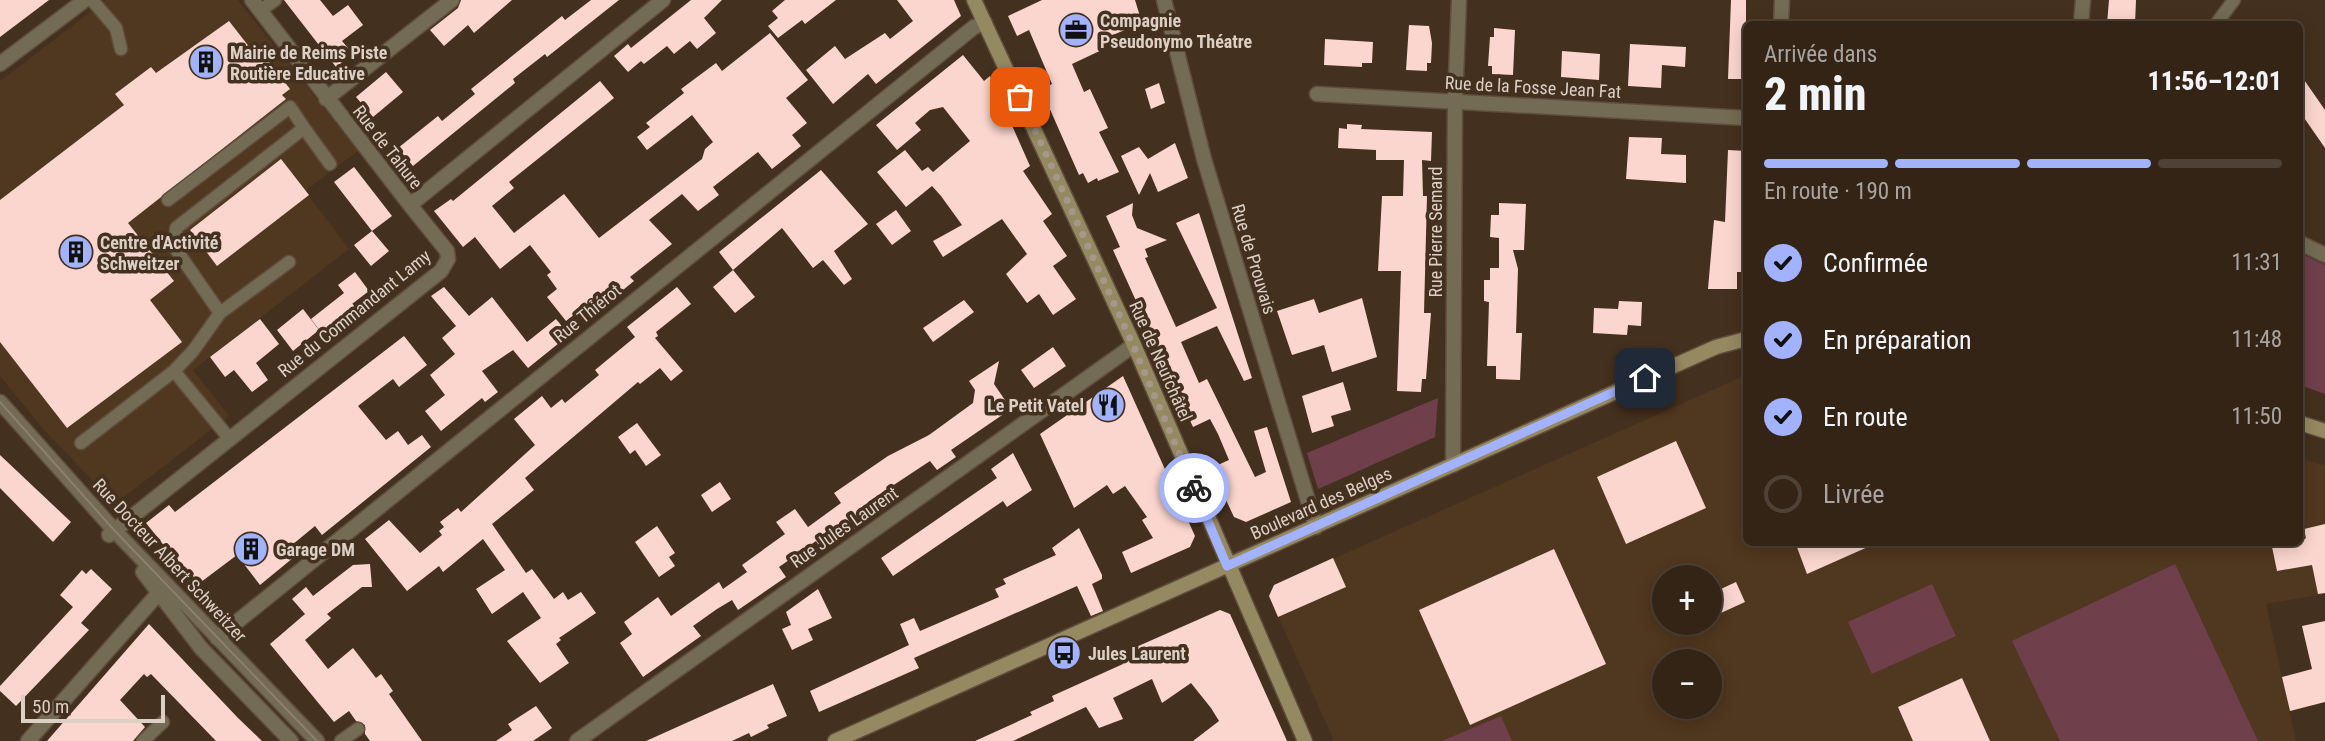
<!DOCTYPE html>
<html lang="fr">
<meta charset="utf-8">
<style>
:root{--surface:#332416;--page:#3e3023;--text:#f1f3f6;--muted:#a9a4a1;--line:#4e4135;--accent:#a2b2fd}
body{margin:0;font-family:"Roboto Condensed",sans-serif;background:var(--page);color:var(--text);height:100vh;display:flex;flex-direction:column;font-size:26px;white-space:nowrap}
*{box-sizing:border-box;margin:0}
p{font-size:23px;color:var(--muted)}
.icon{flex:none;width:38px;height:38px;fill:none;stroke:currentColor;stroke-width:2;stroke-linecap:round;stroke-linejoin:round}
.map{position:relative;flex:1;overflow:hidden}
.panel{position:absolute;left:1743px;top:21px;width:560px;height:525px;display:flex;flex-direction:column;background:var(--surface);border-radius:10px;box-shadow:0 4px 18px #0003,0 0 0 2px var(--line)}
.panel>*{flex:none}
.fabs{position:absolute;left:1652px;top:565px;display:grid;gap:14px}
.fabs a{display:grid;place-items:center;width:70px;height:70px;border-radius:50%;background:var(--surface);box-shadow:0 4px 18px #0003,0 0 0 2px var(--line);font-size:35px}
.scale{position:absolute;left:21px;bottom:18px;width:144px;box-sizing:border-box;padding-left:7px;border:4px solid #dccfc4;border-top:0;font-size:19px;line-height:24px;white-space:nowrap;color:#dccfc4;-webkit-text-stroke:5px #44301e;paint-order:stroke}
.pin{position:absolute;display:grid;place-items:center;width:60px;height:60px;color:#fff;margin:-30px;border-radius:14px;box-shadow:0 4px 10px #0006}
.courier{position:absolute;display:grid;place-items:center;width:70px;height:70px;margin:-35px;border:5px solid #a2b2fd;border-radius:50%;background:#fff;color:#222;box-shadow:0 2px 9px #0007}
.overview em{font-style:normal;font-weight:800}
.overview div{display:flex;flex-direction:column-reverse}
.overview{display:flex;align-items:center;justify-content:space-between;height:119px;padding:0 21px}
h1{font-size:46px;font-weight:800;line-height:52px}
.bar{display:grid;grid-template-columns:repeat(4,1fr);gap:10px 7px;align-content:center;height:84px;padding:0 21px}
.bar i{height:9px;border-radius:5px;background:var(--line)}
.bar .current{background:var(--accent)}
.bar p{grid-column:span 4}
ol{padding:0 21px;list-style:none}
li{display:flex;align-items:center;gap:21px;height:77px}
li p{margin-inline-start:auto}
li .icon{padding:7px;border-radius:50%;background:var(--accent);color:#111;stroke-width:4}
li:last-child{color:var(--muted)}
li i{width:38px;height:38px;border:4px solid var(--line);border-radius:50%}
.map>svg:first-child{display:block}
.built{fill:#50371f;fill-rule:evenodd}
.green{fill:#6f404c}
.building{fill:#fad6ce}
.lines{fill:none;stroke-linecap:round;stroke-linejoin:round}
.service-casing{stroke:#5f4d3c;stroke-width:15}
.minor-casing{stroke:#5f4d3c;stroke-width:17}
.secondary-casing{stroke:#5f4d3c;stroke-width:17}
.service{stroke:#736b53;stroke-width:12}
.minor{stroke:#736b53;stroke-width:14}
.secondary{stroke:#958962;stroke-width:14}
.tram{stroke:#8f7f70;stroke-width:2}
.done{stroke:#a7978a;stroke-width:7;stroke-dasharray:0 12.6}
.route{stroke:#a2b2fd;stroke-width:9}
.labels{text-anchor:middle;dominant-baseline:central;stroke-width:7;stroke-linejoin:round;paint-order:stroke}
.poi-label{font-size:18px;font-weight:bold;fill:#dccfc4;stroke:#44301e;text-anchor:start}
.street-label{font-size:18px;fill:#dccfc4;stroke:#44301e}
</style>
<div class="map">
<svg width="2325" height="741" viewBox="0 0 2325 741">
<rect width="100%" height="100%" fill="#44301e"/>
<path class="built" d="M106,0H238L358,151L305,191L349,249L193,370L229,416L115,504L45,431L0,376V81Z
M1746,375V542H2300V458L2325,466V594L2266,604L2296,741H1334L1269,596L1274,585ZM1664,578H1710V623H1664ZM1664,662H1710V707H1664Z"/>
<path class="green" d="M2300,253L2325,265V394L2300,385Z
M1438,398L1435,437L1318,489L1307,453Z
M2175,564L2258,741H2060L2012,641Z
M1932,584L1956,636L1872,674L1848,622Z
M1501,716L1512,741H1442Z"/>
<path class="building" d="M0,0H49L0,37Z
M284,0H320L333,16L348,5L363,25L342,41L353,54L336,67Z
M461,0H512L474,33L468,25L444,46L430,30L458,8Z
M591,0H619L547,57L545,54L513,79L515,83L413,166L398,148L438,116L442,121L475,94L471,89L562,16L565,20Z
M691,0H722L704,18L716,33L697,49L690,41L674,54L667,46L644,64L641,61L628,72L614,56L628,44L631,48Z
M785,0H836L805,24L802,20L778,38L768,26L778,18L772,11Z
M897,0H954L961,16L876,84L868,74L833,104L806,70L835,46L845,59L885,33L890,39L913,21Z
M1042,0H1135L1142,23L1103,39L1106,48L1072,64L1084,92L1090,89L1108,128L1099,132L1119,172L1098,181L1097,178L1088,183L1083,173L1079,175L1041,89L1052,84L1029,30L1017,36L1008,16Z
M1731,0H1746V79H1728Z
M2109,0H2136L2135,24H2107Z
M229,21L254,53L258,47L290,89L282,95L286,99L128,223L174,281L150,300L182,342L67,428L0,342V200L124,105L115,94L151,67L156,73Z
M1409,25L1429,26L1432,43L1431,63H1427V71L1406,70Z
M1494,28L1515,30L1513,75L1492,74V66H1488L1490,37H1494Z
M770,33L808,80L786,98L807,123L792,135L801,146L772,169L758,152L713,187L719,195L698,211L682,194L649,220L672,244L630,277L634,281L607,303L600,294L566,321L547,297L557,289L547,275L551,272L530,245L500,269L475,237L463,247L434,211L451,199L453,201L600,81L614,98L509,182L514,188L492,206L514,233L564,194L599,238L702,159L705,149L713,142L692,115L647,150L637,137L650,127L646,123L684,93L681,89L716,63L722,71Z
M1325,39L1373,42L1372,63H1362V67L1324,65Z
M1630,44L1686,47L1685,67L1662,65L1661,88L1628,86Z
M1562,51L1600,54L1599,80L1561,77Z
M963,55L984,81L990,76L1030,166L1023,171L1052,214L1043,221L1067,256L1053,266L1076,299L1053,315L1039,294L1027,303L1006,274L1027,254L1002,219L943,257L933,241L962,225L941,196L932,186L906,207L877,172L905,150L922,171L928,167L933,172L970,141L943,107L930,110L915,123L921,130L897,150L876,125Z
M386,72L403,92L373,117L356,97Z
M2300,74L2325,110V148L2300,112Z
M1159,83L1165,103L1151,109L1145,89Z
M1347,124L1362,125L1361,129L1432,132L1431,161L1422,160L1423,196H1427L1424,313H1431L1426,379H1422L1421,392L1397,391L1401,271H1378L1382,196H1403L1404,160H1376V150L1338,148L1339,128L1347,129Z
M1629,137L1662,138L1661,154L1686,155V183L1626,179Z
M1175,143L1188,178L1158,192L1150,173L1139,195L1121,156L1139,147L1148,159Z
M1728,150L1746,151V218L1745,232H1743L1741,272H1737V289H1708L1714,220L1725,222Z
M281,159L309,195L217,266L190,230Z
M354,167L392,216L372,231L334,182Z
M821,170L868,224L834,251L852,279L844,285L823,260L813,268L782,228L733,270L755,297L735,313L713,287L733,270L719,252Z
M1133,203L1132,215L1137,228L1167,240L1145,249L1148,257L1145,258L1176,327L1217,308L1176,223L1199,213L1252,378L1244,381L1217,326L1181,342L1199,383L1207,379L1255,477L1266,472L1254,431L1267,427L1291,502L1246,522L1234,517L1211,468L1229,460L1218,434L1210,419L1193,427L1113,250L1120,247L1106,216Z
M1499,203L1526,204L1524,250H1513L1518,269L1516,333H1522L1520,380L1496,379V366H1487L1489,302L1484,301V280H1490V268H1499V238L1490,237L1491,215H1499Z
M896,210L911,231L892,245L876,224Z
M372,231L389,251L371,266L354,245Z
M355,272L369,291L352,304L349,299L360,314L327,340L311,319L344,293L338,285Z
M444,287L469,316L492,297L527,342L556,319L569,335L528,368L513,350L482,371L498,392L485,402L482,398L441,431L425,411L445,395L430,375L455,354L442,338L456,326L431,296Z
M677,287L691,304L656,332L658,336L655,338L683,371L671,381L660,368L640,384L638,382L525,478L534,490L492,524L526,573L532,569L554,599L563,592L568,600L581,592L596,613L559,638L561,640L556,644L569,663L540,683L507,641L541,618L523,592L492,614L476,589L505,570L483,539L443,572L439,566L407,591L365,539L389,520L420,553L442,535L439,531L444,527L440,522L458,508L461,512L535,445L514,419L542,396L551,408L562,399L565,403L599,375L595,370L635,337L627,327Z
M1362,298L1377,357L1332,372L1324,345L1292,355L1277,311L1314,299L1319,313Z
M964,300L974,312L933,342L923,328Z
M1619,301L1642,302L1641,326L1628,325L1627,335L1593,333L1594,308L1618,309Z
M303,309L319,330L293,351L277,330Z
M260,319L279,344L256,363L268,380L252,392L234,370L225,377L210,357Z
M404,336L427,365L399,387L393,379L358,406L386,440L398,431L408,445L422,435L431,447L322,535L315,526L292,545L299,553L260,585L237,555L193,588L178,571L182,568L146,523L169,505L175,512Z
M1053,347L1066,366L1034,388L1021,370Z
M999,361L994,384L1011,409L951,450L956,457L937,470L930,461L868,502L876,513L823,551L816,541L779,567L786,577L738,610L732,600L717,609L693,626L701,636L643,677L620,643L632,634L624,622L658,597L671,616L719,582L723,589L747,572L742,565L785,534L776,522L795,509L808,527L841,503L834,493L888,456L929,435L973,403L975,390L969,381Z
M1123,376L1195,536L1190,547L1131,573L1122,552L1153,538L1142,520L1147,517L1125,486L1113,494L1107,485L1074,508L1040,434Z
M1343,382L1351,410L1331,416L1334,426L1312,433L1302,396Z
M637,423L661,455L646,466L635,450L630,454L618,437Z
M1676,441L1706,508L1626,544L1597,477Z
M1013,453L1032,490L1007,507L1003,501L893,576L881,558L997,478L991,469Z
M0,455L71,522L53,542L0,488Z
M720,482L731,499L712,512L701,495Z
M2325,524V593L2318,594L2312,565L2277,571L2271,542H2300L2306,538L2304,529Z
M657,526L675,553L669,557L675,566L659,577L635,542Z
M1079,528L1102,575V579L1092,584L1103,611L1091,616L1077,586L914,658L919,668L819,712L810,691L909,645L900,624L914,618L920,631L999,597L995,589L1006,584L1003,579L1056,555L1052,548Z
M1795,542H1879L1807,574Z
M1554,549L1606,664L1470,725L1419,610Z
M1333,558L1346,587L1278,617L1269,596L1274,585Z
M370,564L372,587H362L327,614L331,618L305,640L328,669L353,648L376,678L381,674L393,691L389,694L422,741H370L365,734V725L356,721L349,711L334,722L270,644L305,614L292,599L306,587L313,596L353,565Z
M91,569L112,589L81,623L89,630L16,706L0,691V686L73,607L60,595L82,570L86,574Z
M1736,582L1745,602L1710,618V594Z
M818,589L832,618L808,629L813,640L792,650L782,629L791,625L786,612Z
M1220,610L1230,614L1287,741H1193L1219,721L1211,708L1191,683L1162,703L1152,679L1113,698L1123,719L1099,728L1086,707L1013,741H975L1032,715L1030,712L1054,701L1052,696L1123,664L1118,655Z
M2325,621V702L2290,711L2282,677L2312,669L2302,626Z
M149,624L238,718L262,741H216L151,674L147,677L144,674L120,700L145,727L133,741H47Z
M1962,678L1990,741H1913L1898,707Z
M773,684L787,716L767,725L769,728L751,737L749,733L732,741H646Z
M536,706L552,728L533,741H496L512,730L508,724Z"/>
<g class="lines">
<g class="service-casing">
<path id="service" d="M92,0L116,28L121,49
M260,11L275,0
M2216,24L2234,0
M168,200L290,107L304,128
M220,313L175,248L176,228L304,128L330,164
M174,371L229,438
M81,443L174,371L193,351L220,313L289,262
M143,741L163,722
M341,741L358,729"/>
</g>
<g class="minor-casing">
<path id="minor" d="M252,0L410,205
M1164,0L1204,159L1316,527
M1781,24L1782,0
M2081,24L2083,0
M0,64L85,0
M1317,94L1746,118
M326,99L452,0
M2300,243L2325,255
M0,402L114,530L317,741
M1453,465L1455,102L1459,0
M109,535L441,271L448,259L447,251L410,205L663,0
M143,572L201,648L291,741
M217,638L974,27L985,23
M28,741L164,587
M577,741L1134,345"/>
</g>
<g class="secondary-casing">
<path id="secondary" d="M974,0L1134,345L1305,741
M2300,423L2325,431
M835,741L1716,347L1746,339"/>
</g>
<use href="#service" class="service"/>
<use href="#minor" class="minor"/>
<use href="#secondary" class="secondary"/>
<path class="tram" d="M0,402L114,530L317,741"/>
</g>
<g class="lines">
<path class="done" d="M1020,97L1133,345L1194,488"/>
<path class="route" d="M1194,488L1227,566L1645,378"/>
</g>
<defs>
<g id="office-disc" transform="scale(1.75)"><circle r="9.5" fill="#a2b2fd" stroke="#44301e"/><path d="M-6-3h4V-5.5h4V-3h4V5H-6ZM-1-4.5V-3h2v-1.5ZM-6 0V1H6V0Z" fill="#111"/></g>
<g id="building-disc" transform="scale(1.75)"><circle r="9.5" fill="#a2b2fd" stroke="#44301e"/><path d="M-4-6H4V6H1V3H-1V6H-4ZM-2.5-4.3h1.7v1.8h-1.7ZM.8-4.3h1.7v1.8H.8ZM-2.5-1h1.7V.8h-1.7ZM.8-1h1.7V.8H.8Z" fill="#111"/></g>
<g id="restaurant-disc" transform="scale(1.75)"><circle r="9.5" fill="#a2b2fd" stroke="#44301e"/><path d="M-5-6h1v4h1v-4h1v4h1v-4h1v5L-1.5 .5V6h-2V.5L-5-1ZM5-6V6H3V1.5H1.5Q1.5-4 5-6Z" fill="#111"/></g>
<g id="bus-disc" transform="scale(1.75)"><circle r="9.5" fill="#a2b2fd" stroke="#44301e"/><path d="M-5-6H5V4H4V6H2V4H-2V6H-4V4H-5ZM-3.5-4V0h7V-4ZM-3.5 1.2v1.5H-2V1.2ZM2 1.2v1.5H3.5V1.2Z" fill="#111"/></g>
</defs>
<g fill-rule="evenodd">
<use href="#office-disc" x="1076" y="30"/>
<use href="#building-disc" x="206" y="62"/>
<use href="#building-disc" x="76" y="252"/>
<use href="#restaurant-disc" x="1108" y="405"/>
<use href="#building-disc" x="251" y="549"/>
<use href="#bus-disc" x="1064" y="653"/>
</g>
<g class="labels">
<g class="poi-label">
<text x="1100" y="20">Compagnie<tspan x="1100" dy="21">Pseudonymo Théatre</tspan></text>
<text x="230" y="52">Mairie de Reims Piste<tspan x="230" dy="21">Routière Educative</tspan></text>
<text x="100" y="242">Centre d'Activité<tspan x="100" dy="21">Schweitzer</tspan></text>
<text x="1084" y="405" text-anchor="end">Le Petit Vatel</text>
<text x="276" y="549">Garage DM</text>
<text x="1088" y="653">Jules Laurent</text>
</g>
<g class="street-label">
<text transform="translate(1533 87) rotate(3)">Rue de la Fosse Jean Fat</text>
<text transform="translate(388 147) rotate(52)">Rue de Tahure</text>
<text transform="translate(1435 232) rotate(-90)">Rue Pierre Semard</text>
<text transform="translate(1254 259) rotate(73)">Rue de Prouvais</text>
<text transform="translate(354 313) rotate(-39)">Rue du Commandant Lamy</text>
<text transform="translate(587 313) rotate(-39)">Rue Thiérot</text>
<text transform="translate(1161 361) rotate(66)">Rue de Neufchâtel</text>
<text transform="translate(1321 503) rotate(-24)">Boulevard des Belges</text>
<text transform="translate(844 527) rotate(-35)">Rue Jules Laurent</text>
<text transform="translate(170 560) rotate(47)">Rue Docteur Albert Schweitzer</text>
</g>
</g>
</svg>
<div class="fabs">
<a>+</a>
<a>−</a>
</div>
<div class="scale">50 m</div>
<div class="pin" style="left:1020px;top:97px;background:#ea580c"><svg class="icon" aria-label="bag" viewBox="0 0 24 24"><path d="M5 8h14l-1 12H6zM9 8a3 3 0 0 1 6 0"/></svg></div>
<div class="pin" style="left:1645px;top:378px;background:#1f2937"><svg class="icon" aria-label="home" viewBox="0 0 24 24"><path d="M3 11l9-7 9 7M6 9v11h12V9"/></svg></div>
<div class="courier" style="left:1194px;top:488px"><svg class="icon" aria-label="bike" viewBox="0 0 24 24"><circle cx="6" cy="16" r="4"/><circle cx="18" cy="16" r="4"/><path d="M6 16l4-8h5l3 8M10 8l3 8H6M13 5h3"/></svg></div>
<section class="panel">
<div class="overview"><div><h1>2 min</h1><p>Arrivée dans</p></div><em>11:56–12:01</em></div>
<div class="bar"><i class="current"></i><i class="current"></i><i class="current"></i><i></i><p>En route · 190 m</p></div>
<ol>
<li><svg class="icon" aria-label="check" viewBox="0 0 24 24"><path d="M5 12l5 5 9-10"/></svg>Confirmée<p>11:31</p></li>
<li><svg class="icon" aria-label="check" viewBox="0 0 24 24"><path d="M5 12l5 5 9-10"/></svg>En préparation<p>11:48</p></li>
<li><svg class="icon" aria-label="check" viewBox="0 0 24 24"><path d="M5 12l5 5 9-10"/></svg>En route<p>11:50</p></li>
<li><i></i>Livrée</li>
</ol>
</section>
</div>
